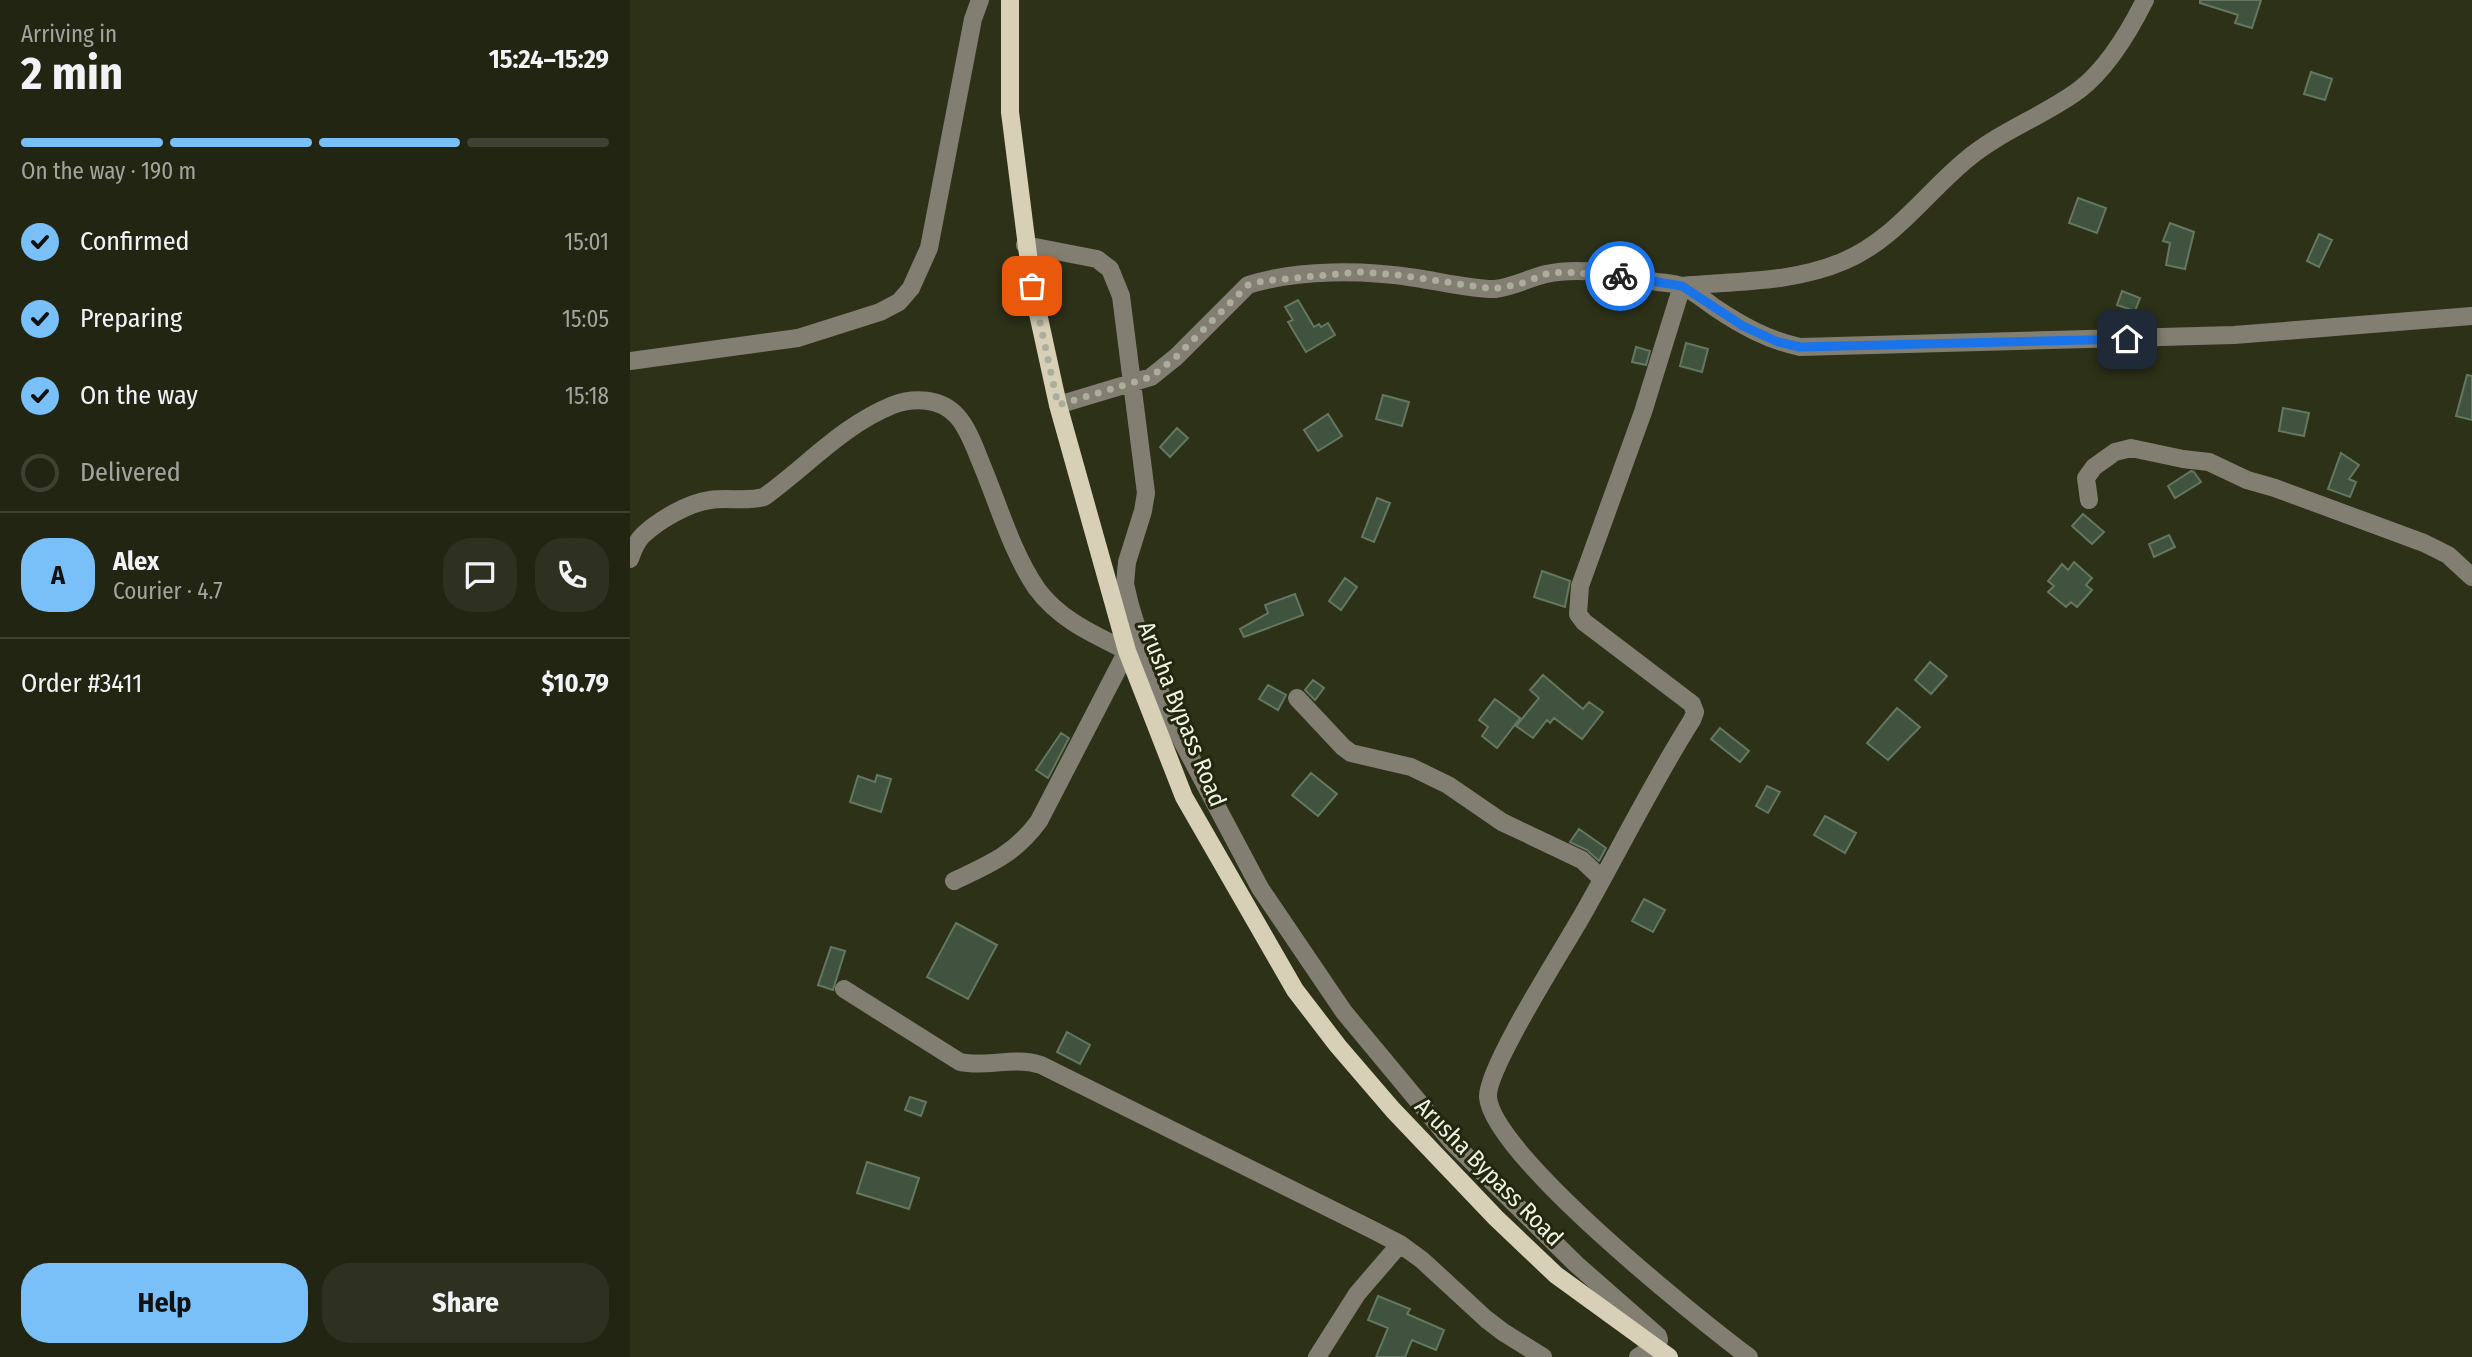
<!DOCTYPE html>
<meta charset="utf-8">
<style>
:root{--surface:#222512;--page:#2e3120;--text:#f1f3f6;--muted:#a2a59f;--line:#3f4232;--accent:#79bff8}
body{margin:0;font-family:"Fira Sans Condensed",sans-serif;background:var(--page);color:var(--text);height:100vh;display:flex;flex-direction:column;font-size:26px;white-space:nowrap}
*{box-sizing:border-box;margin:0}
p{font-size:23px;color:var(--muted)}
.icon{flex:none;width:38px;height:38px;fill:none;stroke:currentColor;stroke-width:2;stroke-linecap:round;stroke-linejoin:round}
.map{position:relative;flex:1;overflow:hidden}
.drawer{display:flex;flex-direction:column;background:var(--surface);width:630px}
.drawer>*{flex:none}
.pin{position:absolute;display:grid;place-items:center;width:60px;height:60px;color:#fff;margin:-30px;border-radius:14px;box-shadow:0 4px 10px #0006}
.courier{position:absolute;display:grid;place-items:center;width:70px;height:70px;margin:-35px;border:5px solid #1a73e8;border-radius:50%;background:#fff;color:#222;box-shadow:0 2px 9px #0007}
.overview em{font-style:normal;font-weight:700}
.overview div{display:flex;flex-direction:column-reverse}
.overview{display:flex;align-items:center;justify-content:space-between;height:119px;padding:0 21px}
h1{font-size:46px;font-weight:700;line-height:52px}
.bar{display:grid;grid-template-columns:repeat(4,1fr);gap:10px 7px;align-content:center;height:84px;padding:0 21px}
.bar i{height:9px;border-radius:5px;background:var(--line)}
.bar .selected{background:var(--accent)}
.bar p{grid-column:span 4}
.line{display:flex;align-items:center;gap:18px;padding:0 21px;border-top:2px solid var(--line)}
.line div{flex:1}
.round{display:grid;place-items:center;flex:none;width:74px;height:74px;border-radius:28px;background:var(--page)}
ol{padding:0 21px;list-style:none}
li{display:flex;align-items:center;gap:21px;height:77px}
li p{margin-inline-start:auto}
li .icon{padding:7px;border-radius:50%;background:var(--accent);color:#111;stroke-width:4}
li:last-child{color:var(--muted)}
li i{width:38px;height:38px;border:4px solid var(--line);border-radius:50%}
.button{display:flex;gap:14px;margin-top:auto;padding:14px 21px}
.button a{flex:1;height:80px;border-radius:28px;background:var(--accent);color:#111;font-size:28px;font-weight:700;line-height:80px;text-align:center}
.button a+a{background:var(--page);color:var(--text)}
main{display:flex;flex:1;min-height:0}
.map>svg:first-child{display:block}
.building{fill:#40533e;stroke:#637761;stroke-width:2}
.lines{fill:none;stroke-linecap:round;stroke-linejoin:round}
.minor{stroke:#827e72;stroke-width:18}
.major{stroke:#d7cfb6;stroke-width:18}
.done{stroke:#aaae9b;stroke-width:7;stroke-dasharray:0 12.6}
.route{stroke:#1a73e8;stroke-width:9}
.labels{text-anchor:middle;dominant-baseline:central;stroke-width:6;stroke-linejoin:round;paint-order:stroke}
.street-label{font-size:24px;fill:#eef2e2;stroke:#23270f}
</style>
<main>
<section class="drawer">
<div class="overview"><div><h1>2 min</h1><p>Arriving in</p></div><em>15:24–15:29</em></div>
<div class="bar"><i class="selected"></i><i class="selected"></i><i class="selected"></i><i></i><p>On the way · 190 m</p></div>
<ol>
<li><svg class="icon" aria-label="check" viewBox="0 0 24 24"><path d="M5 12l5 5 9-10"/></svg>Confirmed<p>15:01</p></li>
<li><svg class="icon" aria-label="check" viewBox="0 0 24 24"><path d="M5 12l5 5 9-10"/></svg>Preparing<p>15:05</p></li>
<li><svg class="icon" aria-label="check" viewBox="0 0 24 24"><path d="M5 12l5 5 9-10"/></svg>On the way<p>15:18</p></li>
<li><i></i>Delivered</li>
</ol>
<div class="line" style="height:126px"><b class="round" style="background:var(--accent);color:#111">A</b><div><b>Alex</b><p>Courier · 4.7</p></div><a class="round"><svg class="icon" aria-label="chat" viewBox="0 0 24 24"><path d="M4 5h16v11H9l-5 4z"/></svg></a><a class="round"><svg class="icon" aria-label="phone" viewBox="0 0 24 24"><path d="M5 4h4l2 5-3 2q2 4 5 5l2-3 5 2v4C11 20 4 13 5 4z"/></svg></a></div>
<div class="line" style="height:91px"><div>Order #3411</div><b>$10.79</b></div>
<div class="button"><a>Help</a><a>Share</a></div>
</section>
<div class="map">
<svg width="1842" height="1357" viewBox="0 0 1842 1357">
<rect width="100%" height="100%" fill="#2d3118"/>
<path class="building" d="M1570,0H1631L1622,28L1605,23L1608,15L1570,3Z
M1681,72L1702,79L1695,100L1674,94Z
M1448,198L1476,208L1467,233L1439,223Z
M1540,223L1564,232L1555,269L1536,265L1540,243L1533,241Z
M1689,234L1702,240L1689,267L1677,261Z
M1492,291L1510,298L1505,311L1487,305Z
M668,300L684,327L689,324L691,327L698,323L705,335L676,352L658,322L663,320L655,307Z
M1056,343L1078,349L1072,372L1050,366Z
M1006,347L1020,351L1016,365L1002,362Z
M1837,375L1842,376V420L1826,416Z
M753,395L779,402L772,426L746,419Z
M1653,408L1679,413L1674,436L1649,431Z
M698,414L712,436L688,451L674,430Z
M547,428L558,438L540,457L530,447Z
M1711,453L1729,465L1719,479L1726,482L1720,497L1698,489Z
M1561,471L1564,472L1571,482L1545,498L1538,486Z
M747,498L760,503L744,542L732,537Z
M1453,514L1474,532L1462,544L1442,526Z
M1539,535L1545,547L1524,557L1519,544Z
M1444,562L1462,578L1456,585L1462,590L1447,607L1441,602L1436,607L1418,592L1424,586L1418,581L1432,564L1438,570Z
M912,571L940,581L935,607L904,597Z
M715,578L727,587L711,610L699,601Z
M665,594L673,615L614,637L610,629L638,613L635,605Z
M1300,662L1317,676L1301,694L1285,680Z
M913,675L953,709L959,702L973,712L952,739L924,718L920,723L917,720L903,738L886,726L909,698L900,690Z
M683,680L694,688L685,700L675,690Z
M638,685L656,695L648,710L629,699Z
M865,699L890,718L867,748L852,736L858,727L849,720Z
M1267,708L1290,727L1258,760L1237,743Z
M1090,728L1119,751L1110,762L1081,739Z
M431,733L439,738L418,778L406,770Z
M681,773L707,794L688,816L662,795Z
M247,775L261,779L251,812L220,802L228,776L245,782Z
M1137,786L1150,792L1138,813L1126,806Z
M1195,816L1226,833L1215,853L1184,835Z
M949,829L976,848L969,861L957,850L940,842Z
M1014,899L1035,910L1023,932L1002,921Z
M326,923L367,945L338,999L297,977Z
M201,947L215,951L203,990L188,985Z
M437,1032L460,1045L450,1064L427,1052Z
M280,1097L296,1102L291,1116L275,1110Z
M237,1162L289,1178L279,1209L227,1193Z
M748,1296L780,1309L777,1314L814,1330L806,1350L782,1340L775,1357H746L758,1328L738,1320Z"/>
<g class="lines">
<path class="minor" d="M395,245L467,259L480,269L491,296L516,493L513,511L497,562L495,584L500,605L514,651L544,726L630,888L714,1012L822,1142L946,1264L1028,1336L1029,1340L1024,1347L1008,1357
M0,361L168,338L250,312L269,302L281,288L299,248L343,19L350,0
M428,405L521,377L546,357L618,285C669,269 734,270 786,278C807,281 846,290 865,289C883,287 899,278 916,274C951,266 992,275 1027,282C1035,283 1045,283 1053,287C1064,291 1074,300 1084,307C1111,325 1137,340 1170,347L1604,335L1842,316
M1459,500L1456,478L1464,467L1485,452L1501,448L1553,459L1579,462L1617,480L1645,488L1794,543L1818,555L1842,577
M0,559C3,550 6,542 13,535C29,520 58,503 80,500C98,497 116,502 134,497C177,466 213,425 263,405C284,397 311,398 327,416C338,428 345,448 351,463C368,503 382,553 407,589C430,620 463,634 497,651L409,821C385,854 360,864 324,881
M667,698L713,747L721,753L781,767L818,785L872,822L952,860L972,879
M214,989L330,1062C358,1068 382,1056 411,1065L741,1229L770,1244L792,1260L856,1319L873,1332L913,1357
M687,1357L727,1294L770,1244
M1119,1357C1068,1319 862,1154 858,1097C856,1069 935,946 953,914C990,849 1022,783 1062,720L1065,712L1062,704L954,622L948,614L950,586L1013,412L1052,286C1106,281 1163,283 1214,261C1264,240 1295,194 1336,160C1370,131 1414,116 1449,90C1478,68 1499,32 1515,0"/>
<path class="major" d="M380,0V112L402,286L428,405L497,651L554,797L665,990L708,1046L763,1110L866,1218L926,1275L1039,1357"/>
</g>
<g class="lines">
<path class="done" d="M402,286L428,405L521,377L546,357L618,285L633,281L730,272L769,275L863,289L890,284L916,274L934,272L990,276"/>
<path class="route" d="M990,276L1052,286L1113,326L1148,342L1170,347L1497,339"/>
</g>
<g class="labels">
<g class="street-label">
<text transform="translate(552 714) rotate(68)">Arusha Bypass Road</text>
<text transform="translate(859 1172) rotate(45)">Arusha Bypass Road</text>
</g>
</g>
</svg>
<div class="pin" style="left:402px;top:286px;background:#ea580c"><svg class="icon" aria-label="bag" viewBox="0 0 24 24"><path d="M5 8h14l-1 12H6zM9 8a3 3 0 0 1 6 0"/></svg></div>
<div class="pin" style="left:1497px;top:339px;background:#1f2937"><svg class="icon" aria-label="home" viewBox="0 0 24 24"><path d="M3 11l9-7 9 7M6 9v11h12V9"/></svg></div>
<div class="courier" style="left:990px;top:276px"><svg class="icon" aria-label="bike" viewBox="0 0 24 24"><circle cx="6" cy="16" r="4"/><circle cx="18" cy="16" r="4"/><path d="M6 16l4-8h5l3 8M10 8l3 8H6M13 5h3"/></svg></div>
</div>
</main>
